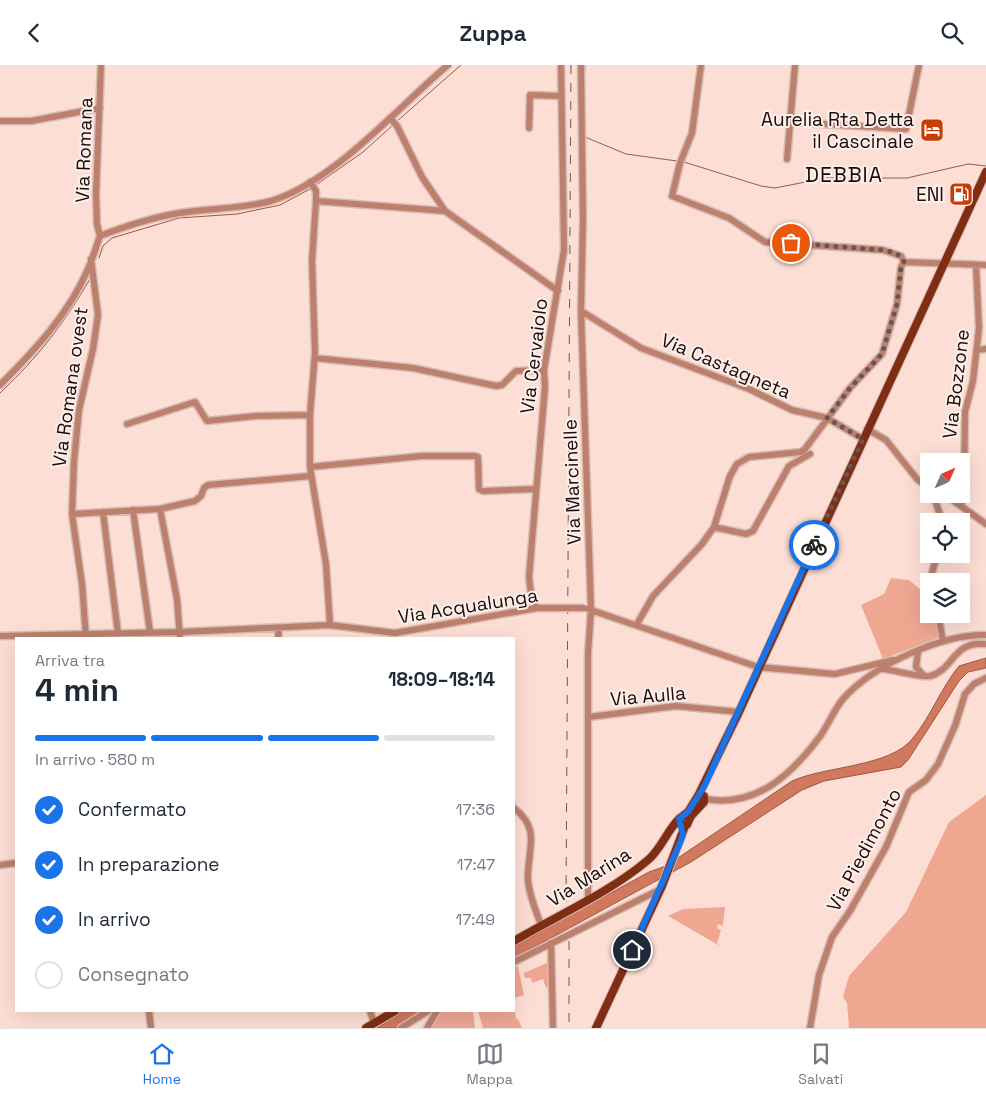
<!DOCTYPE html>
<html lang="it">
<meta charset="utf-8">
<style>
:root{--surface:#fff;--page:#f6f6f7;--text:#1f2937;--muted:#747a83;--line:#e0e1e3;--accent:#1a73e8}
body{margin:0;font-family:"Space Grotesk",sans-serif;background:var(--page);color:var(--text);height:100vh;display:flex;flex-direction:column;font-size:19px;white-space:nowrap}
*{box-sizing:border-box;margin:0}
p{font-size:16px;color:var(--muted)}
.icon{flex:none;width:28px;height:28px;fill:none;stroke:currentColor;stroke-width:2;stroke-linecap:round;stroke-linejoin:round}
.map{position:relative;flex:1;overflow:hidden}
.panel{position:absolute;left:15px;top:572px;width:500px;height:375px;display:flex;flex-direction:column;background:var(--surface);border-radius:0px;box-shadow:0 5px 20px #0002}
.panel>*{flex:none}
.needle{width:32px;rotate:45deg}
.buttons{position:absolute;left:920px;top:388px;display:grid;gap:10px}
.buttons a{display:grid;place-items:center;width:50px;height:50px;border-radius:0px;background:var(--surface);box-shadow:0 5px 20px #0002;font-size:25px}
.pin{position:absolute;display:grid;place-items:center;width:42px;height:42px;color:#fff;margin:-21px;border:2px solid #fff;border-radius:50%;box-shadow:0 1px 5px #0007}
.courier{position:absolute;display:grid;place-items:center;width:50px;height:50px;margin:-25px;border:4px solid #1a73e8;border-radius:50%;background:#fff;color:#222;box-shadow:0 1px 6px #0007}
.headline em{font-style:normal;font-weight:600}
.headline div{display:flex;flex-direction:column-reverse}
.headline{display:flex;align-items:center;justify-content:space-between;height:85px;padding:0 20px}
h1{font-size:32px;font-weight:600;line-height:38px}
.bar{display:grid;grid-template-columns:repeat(4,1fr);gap:8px 5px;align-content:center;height:60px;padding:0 20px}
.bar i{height:6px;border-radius:4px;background:var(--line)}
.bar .selected{background:var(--accent)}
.bar p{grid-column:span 4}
ol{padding:0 20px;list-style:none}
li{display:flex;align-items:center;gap:15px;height:55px}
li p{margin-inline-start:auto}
li .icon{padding:5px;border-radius:50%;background:var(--accent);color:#fff;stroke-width:4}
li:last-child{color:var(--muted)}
li i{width:28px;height:28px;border:2px solid var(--line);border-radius:50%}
header{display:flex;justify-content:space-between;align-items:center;height:65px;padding:0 20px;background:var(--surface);font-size:22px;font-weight:600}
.tabs{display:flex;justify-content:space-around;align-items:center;height:70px;border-top:1px solid var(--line);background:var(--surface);font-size:14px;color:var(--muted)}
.tabs a{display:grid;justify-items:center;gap:2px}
.tabs .selected{color:var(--accent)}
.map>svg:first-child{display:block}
.green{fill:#efa792}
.water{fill:#d1795e;stroke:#9a5844}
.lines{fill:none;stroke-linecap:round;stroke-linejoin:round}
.stream{stroke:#9a5844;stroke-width:1}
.minor-casing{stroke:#d8bcb4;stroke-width:9}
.major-casing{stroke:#d8bcb4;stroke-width:10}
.minor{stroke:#bc806d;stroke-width:6}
.major{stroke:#802e13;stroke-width:8}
.rail{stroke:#6d5a54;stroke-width:1;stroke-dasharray:9 9;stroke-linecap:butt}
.minor-bridge-casing{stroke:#d8bcb4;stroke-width:9;stroke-linecap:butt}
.minor-bridge{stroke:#bc806d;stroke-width:6}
.done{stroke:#685650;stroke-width:5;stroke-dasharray:0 9}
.route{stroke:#1a73e8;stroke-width:6}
.labels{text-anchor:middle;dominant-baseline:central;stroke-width:4;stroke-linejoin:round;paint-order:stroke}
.poi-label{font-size:19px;fill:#180c08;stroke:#ffefea;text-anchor:end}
.street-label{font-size:19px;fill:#180c08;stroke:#ffefea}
.quarter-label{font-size:21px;letter-spacing:1px;fill:#180c08;stroke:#ffefea}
</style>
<header><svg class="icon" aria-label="back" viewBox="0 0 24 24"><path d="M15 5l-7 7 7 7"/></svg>Zuppa<svg class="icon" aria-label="search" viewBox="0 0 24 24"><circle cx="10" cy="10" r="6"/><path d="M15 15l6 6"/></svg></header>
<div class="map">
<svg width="986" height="963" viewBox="0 0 986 963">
<rect width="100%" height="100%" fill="#fdded5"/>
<path class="green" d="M891,513L909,515L929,532V549H937L940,572L883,594L861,540L884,529Z
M986,730V963H849L847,938L843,932L849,911L906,847L949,757Z
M725,842L723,861L718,859L717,863L721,865L717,878L720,881L668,851L683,844Z
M549,897L550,922L546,923L543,914L532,918L531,913H525L524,908Z
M514,901L518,902L524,930L514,933L516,954H518L522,963H483L478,946H514Z
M441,946H473L475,963H431Z"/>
<path class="water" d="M986,593V603L968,607L959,616L908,695L901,702L824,716L802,725L691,797L514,893V881L649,807L666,801L792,716C825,701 891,702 913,673C931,651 941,623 959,601Z
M404,946H423L396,963H377Z"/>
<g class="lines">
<path class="stream" d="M584,19L585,0
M396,57L461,0
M585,72L626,89L677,96
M684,97L761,121L775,123L826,113H907L968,99L986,101
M316,120L363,87L393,60
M99,193L103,181L112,173L179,153L237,149L280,140L310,124
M0,328C40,290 62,261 90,214"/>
<g class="minor-casing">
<path id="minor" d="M581,0L583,154L581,246L591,544L588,590V834
M701,0L692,68L680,98L672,131L729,153L765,177L883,185L901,191L904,197
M390,53L397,61L422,112L445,146L558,226
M0,56H31L100,43
M790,57L906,64L919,0
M529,63L530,30L560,31
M787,94L795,0
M310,117L316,126V136L312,196L315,288L310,350V402L326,499L330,560
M316,136L445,146
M100,171L97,159L96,129L101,0
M581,246L641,283L749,324L792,345L827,353L863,374
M977,285L986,284
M315,293L413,303L496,321L502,320L516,306L544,305
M0,320C34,286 69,249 88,204C93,193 96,182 100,171C126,161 153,152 180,148C210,143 242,144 271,136C334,117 398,42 448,0
M127,359L195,337L207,356L256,351L310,350
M867,364L886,375L917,414L929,423
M310,402L422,391H475L478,392L479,424L483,426L536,424
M933,429L942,456
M944,429L986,459
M961,441L964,431L965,347L973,316L979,263L976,200
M160,444L177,534L180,574
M133,445L150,567
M103,447L118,569
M72,449L160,444L195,436L201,431L204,423L208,420L311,411
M714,462L746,469L753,466L789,401L810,389
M930,516L937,489
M537,543L531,530L529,512L545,322L544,305L564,185L561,0
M588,544L758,602L835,609L893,595
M938,549L943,576
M637,559L653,531L702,479L714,462L730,411L737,399L749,392L801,387L805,384L850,323L882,289L897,239L901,202L904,197L986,200
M0,571L180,567L330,560L395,568L537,543H553
M86,572L82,519L72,449L74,397L79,345L93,284L98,250L91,194
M278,574L279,563
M918,587L916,602L923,610
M883,604C894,605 921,613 930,611C954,605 953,575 986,579
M589,652L676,641L739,647
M705,734C757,743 792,709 821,670C829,658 834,645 843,634C873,600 942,569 986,570
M514,743C542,765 527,784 528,815C529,830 536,846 541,860
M0,800L16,798
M551,878L553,963
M514,897L661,824
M149,946L151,963
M370,946L374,958
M401,963L428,946
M427,963L437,946
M810,963L819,910L832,872L850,846L886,782L909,727L926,715L938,699L955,661L965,629L974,619L986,613"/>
</g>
<g class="major-casing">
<path id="major" d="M699,729L739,647L986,107
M699,729L704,731V737L691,751L687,760H681L679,754L688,747Z
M514,876C558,850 609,828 648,795C662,783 667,765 680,753
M366,963L395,946
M596,963L662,821L685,761"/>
</g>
<use href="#minor" class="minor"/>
<use href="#major" class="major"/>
<path class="rail" d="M566,837L571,0
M569,876V963"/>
<g class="minor-bridge-casing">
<path id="minor-bridge" d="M553,543H584"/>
</g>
<use href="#minor-bridge" class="minor-bridge"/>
</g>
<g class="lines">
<path class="done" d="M791,178L883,185C892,187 900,188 904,197L901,202L897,239L882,289L850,323L827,353L863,374L814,480"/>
<path class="route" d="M632,885L680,778L683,770L679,754L688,747L704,722L814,480"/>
</g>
<defs>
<g id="hotel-square" transform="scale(1.25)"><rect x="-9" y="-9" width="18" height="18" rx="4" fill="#c53e07" stroke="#ffefea"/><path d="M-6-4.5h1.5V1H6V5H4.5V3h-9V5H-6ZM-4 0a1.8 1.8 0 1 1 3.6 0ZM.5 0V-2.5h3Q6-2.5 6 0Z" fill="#fff"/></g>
<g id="fuel-square" transform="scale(1.25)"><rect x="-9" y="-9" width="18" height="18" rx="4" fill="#c53e07" stroke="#ffefea"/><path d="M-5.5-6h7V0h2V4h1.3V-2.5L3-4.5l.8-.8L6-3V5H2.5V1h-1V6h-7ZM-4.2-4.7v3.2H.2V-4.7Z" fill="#fff"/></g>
</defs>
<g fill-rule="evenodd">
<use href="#hotel-square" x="932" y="65"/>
<use href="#fuel-square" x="961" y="129"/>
</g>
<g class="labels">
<g class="poi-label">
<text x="914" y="54">Aurelia Rta Detta<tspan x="914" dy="22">il Cascinale</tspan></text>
<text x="944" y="129">ENI</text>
</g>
<g class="street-label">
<text transform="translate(84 85) rotate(-88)">Via Romana</text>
<text transform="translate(534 291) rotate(-83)">Via Cervaiolo</text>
<text transform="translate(726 301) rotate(23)">Via Castagneta</text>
<text transform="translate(956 319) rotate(-83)">Via Bozzone</text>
<text transform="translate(70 322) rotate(-82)">Via Romana ovest</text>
<text transform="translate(572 417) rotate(-92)">Via Marcinelle</text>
<text transform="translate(468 541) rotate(-9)">Via Acqualunga</text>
<text transform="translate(648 631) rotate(-5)">Via Aulla</text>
<text transform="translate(864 785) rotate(-62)">Via Piedimonto</text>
<text transform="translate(589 812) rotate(-32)">Via Marina</text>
</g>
<g class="quarter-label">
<text x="844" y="109">DEBBIA</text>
</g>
</g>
</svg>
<div class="buttons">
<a><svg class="needle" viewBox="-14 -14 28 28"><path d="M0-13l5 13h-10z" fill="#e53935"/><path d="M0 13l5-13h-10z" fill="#747a83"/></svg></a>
<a><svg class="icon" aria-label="locate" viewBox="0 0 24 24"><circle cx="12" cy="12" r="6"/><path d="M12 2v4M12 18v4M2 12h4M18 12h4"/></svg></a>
<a><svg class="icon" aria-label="layers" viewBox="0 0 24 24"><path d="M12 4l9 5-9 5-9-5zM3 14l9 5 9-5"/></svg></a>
</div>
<div class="pin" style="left:791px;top:178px;background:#ea580c"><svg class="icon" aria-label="bag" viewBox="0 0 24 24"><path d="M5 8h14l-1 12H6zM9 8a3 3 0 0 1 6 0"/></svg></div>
<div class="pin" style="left:632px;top:885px;background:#1f2937"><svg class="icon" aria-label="home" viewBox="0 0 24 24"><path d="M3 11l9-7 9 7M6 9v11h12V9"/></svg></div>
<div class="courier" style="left:814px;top:480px"><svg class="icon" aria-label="bike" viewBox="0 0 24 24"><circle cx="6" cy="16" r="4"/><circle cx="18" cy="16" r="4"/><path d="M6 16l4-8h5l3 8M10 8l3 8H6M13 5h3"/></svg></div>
<section class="panel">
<div class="headline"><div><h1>4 min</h1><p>Arriva tra</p></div><em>18:09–18:14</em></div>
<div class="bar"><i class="selected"></i><i class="selected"></i><i class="selected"></i><i></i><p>In arrivo · 580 m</p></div>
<ol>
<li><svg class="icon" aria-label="check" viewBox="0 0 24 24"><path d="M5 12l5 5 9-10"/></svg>Confermato<p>17:36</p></li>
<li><svg class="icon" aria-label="check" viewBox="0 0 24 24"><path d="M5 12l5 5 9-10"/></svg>In preparazione<p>17:47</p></li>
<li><svg class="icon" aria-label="check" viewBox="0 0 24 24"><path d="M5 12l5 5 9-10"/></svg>In arrivo<p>17:49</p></li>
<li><i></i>Consegnato</li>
</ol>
</section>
</div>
<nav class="tabs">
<a class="selected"><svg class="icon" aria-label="home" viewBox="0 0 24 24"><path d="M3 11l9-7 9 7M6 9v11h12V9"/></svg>Home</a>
<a><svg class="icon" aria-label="map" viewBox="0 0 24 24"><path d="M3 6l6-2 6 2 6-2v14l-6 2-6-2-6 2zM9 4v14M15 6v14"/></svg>Mappa</a>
<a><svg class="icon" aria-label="saved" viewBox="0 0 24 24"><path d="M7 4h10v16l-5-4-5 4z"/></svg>Salvati</a>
</nav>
